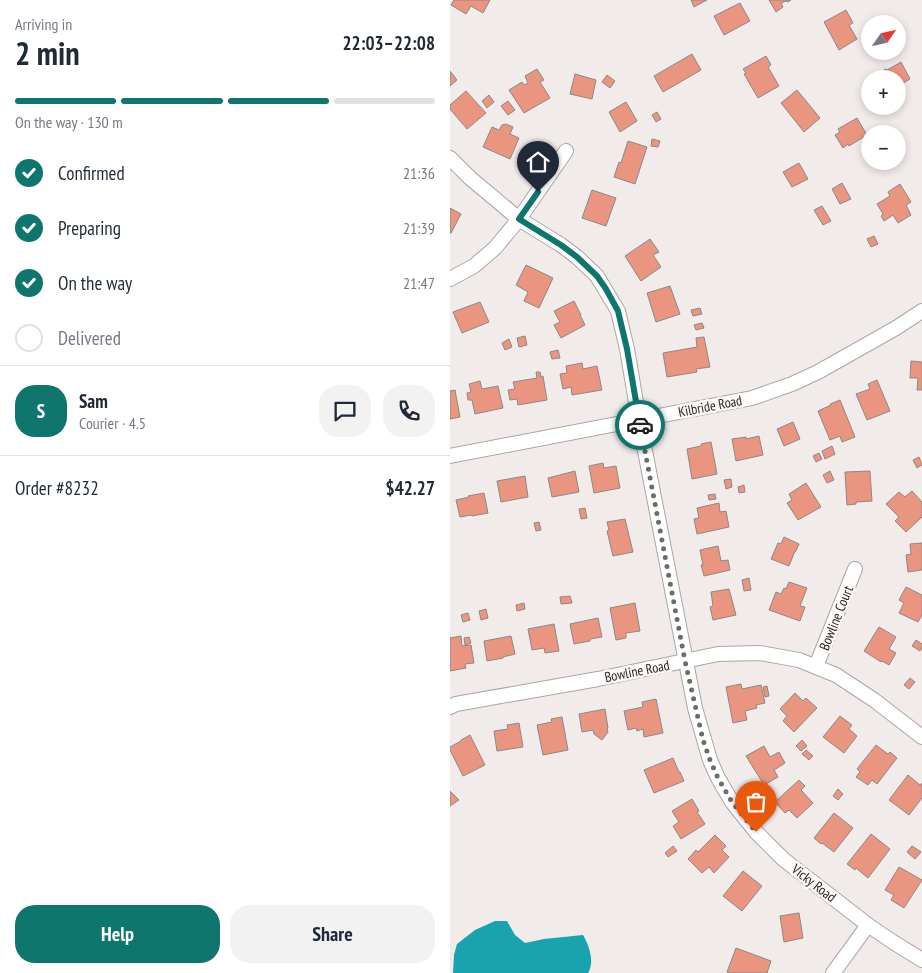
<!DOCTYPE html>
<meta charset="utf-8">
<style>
:root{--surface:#fff;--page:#f2f2f3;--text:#1f2937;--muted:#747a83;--line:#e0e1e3;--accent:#0f766e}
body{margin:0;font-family:"PT Sans Narrow",sans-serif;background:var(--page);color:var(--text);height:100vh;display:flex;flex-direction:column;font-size:19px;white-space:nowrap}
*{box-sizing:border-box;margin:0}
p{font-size:16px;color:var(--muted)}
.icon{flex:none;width:28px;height:28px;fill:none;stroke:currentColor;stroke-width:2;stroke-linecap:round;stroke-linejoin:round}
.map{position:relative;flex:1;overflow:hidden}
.side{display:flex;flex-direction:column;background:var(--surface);width:450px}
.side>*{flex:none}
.needle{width:32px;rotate:56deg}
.buttons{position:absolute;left:411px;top:15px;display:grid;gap:10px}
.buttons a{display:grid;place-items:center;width:45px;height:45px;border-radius:50%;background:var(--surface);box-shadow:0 2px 8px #0003;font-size:25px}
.pin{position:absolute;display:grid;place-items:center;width:42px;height:42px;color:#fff;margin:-51px -21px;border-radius:50% 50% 50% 0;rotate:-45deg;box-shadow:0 0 5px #0007}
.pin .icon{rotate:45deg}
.courier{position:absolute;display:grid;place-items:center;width:50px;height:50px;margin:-25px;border:4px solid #0f766e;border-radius:50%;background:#fff;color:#222;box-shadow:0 1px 6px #0007}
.summary em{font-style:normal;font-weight:700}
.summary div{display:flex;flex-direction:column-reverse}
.summary{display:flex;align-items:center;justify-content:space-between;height:85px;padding:0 15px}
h1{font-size:32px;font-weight:700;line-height:38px}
.bar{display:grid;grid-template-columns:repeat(4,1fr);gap:8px 5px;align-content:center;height:60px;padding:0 15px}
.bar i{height:6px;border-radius:4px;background:var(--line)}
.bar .selected{background:var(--accent)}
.bar p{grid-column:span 4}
.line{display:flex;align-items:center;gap:12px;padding:0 15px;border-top:1px solid var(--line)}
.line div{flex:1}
.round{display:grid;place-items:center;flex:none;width:52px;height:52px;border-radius:20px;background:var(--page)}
ol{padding:0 15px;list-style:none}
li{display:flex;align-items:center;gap:15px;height:55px}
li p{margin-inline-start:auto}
li .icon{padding:5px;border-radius:50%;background:var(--accent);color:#fff;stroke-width:4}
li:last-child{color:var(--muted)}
li i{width:28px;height:28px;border:2px solid var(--line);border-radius:50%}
.cta{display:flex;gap:10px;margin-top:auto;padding:10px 15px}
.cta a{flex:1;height:58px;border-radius:20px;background:var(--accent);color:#fff;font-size:20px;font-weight:700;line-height:58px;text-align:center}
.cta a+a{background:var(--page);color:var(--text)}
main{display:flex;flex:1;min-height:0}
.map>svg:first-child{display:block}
.water{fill:#18a3ad}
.building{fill:#ea9580;stroke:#8c8886}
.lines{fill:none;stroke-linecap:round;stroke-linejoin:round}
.minor-casing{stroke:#aba6a5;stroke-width:16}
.minor{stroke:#fff;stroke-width:14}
.done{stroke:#6e6b6b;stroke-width:5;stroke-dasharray:0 9}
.route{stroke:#0f766e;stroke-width:6}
.labels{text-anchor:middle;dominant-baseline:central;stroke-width:5;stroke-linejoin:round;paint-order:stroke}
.street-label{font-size:14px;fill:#282626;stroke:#fef9f7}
</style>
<main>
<section class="side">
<div class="summary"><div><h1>2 min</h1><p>Arriving in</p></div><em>22:03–22:08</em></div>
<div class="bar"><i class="selected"></i><i class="selected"></i><i class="selected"></i><i></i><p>On the way · 130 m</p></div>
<ol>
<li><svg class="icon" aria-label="check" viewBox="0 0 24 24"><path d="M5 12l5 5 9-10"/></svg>Confirmed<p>21:36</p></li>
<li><svg class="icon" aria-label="check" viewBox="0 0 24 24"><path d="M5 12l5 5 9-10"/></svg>Preparing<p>21:39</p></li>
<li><svg class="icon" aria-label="check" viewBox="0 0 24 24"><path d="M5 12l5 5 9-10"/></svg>On the way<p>21:47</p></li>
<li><i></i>Delivered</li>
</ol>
<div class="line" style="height:90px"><b class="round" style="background:var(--accent);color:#fff">S</b><div><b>Sam</b><p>Courier · 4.5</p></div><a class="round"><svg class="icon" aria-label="chat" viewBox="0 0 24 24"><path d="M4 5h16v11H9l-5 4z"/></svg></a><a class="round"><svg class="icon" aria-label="phone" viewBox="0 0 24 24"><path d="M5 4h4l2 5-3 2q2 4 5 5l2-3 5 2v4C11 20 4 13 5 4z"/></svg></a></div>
<div class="line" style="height:65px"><div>Order #8232</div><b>$42.27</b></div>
<div class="cta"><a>Help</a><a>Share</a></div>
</section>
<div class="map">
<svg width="472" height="973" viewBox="0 0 472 973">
<rect width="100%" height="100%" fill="#f1ebea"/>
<path class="water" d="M45,921H57L65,935L75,943L94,939L133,935C139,945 145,962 138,973H3L4,955L7,944L25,930Z"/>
<path class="building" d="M4,0H40L33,13L21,6L16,14L1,5Z
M241,0H257L244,7Z
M319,0H341L338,2L336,1L331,3L333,7L326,12Z
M290,3L300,21L274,35L264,16Z
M396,10L403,23L399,25L407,39L389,50L374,22Z
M242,54L251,70L213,92L204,76Z
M316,56L321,65L318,67L329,86L308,98L294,74L296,73L293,69Z
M451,62L460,79L448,86V79L420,80L419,78L436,69L437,70Z
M87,69L94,80L90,82L100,98L74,113L59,90L72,82L74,85L78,83L75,76Z
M0,71L7,80L0,86Z
M125,74L146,80L142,99L120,94Z
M157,75L165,81L160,88L152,82Z
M347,90L370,118L354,132L331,103Z
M16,91L36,113L17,129L0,109V105Z
M39,95L44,102L37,108L32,101Z
M58,101L65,110L58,115L51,106Z
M176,102L187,121L170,132L159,112Z
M207,112L211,119L206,122L202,115Z
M407,118L417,135L399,146L398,144L393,148L385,135L390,132L388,129Z
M56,124L63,127L60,134L69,138L60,159L33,147L42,127L49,130L52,125Z
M202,139L210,141L208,147L201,146Z
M178,141L197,147L185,184L164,177L169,162L171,163Z
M349,163L358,179L342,187L333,172Z
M392,183L401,199L390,204L382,189Z
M450,184L461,202L456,205L461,215L448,223L443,215L434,221L431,216L433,214L427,204L440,196L438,192Z
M142,190L166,198L156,226L132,218Z
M372,206L381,221L373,225L364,210Z
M0,208L11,214L1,233H0Z
M424,236L428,244L421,247L417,239Z
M200,239L209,252L203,255L211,267L191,281L175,256Z
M76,265L103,278L89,308L74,301L78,292L66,285Z
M220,286L230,314L206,322L197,293Z
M124,301L131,315H130L135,325L111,338L104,325L110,322L104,311Z
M30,302L39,322L12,333L3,312Z
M250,308L252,314L243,316L241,310Z
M252,323L254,328L246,330L244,325Z
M75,336L77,345L69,347L67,338Z
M254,337L260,367L246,369L247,372L217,377L213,353L247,347L246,338Z
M59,339L62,347L55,350L52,343Z
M108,350L110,358L102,359L100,352Z
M461,361L472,362V390H467L468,378H460Z
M132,363L133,369L147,366L152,390L122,395L121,387L113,389L110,374L117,373L116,366Z
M86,372H90L91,377L93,376L97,400L68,405L67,399L60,400L58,390L65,389L63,382L87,378Z
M427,380L440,411L417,420L406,394L420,389L418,384Z
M30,381L32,389L48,386L53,408L25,414L22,400H18L17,393L21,392L19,384Z
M5,390L10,417L0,419V391Z
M390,400L405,437L392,442L390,436L380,440L368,411L381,405L380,404Z
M343,422L350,439L334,446L327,429Z
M309,436L313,455L286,461L282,439L296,437V439Z
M261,442L267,474L242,479L237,449L251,446V444Z
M382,446L385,454L375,459L372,451Z
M369,453L372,459L366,462L363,456Z
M469,457L472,465L467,468L463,460Z
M153,463L154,468L166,466L170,488L144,493L139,466Z
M125,471L129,492L102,497L98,478Z
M380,471L384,480L377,483L373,475Z
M420,471L422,501L406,502V504L397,505L395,472Z
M75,476L78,497L51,502L47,481Z
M281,479L282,487L276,489L274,480Z
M356,483L371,507L348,520L337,503L342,500L339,494Z
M294,485L295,492L289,493L288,487Z
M462,491L472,502V517L456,532L445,521L449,517L436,504L449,492L455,497Z
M34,493L38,513L22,516L21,515L10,517L6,500L19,497L18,496Z
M265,494L266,499L259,500L258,495Z
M269,503L270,512L276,511L279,527L247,534L244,519L249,518L247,508Z
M135,508L137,518L131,519L129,509Z
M175,519L183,552L163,556L157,531L159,530L157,522Z
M89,522L91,530L86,531L84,523Z
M334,537L349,544L346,551H345L339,566L321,559L328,543L331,544Z
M472,543V570L458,572L456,555L461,554L460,544Z
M268,546L271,561L278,560L280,570L254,576L251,565H253L250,550Z
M299,578L301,590L294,591L292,580Z
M339,582L357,588L350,606L355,607L350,621L319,610L326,592L331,594L334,588L336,589Z
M456,587L472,595V615L468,622L449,613L454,603L449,600Z
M279,589L286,615L263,620L260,607L263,606L261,592Z
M120,596L122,603L111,604L110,597Z
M74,603L75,609L67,611L66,605Z
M185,603L190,631L176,633V638L166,640L160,608Z
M36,609L38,618L31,620L29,611Z
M18,613L20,620L13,622L11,615Z
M148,618L152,637L140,639V641L124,644L120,624Z
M104,624L109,651L95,653L94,648L82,650L78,629Z
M429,627L446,637L439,649L446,653L439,665L432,661L431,662L414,651Z
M11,636L12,646L21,645L24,663L15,664L16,668L0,671V638Z
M61,636L65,654L53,657V658L37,661L34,641Z
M19,637L21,643L15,645L14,638Z
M466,640L472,644V648L470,651L462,646Z
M460,678L465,682L459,689L454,685Z
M291,684L292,689L311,685L315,703L306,705L307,708L295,711L297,720L283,723L276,687Z
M317,686L319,696L315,697L313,687Z
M345,693L353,701L356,698L367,708L344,732L333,721L337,716L330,709Z
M206,699L213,733L194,737L193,729L187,731L186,728L178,730L174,711L193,707L192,702Z
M155,709L158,728H157L158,732L152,740L144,734L143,730L132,732L129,714Z
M390,716L402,725L399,729L407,736L394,753L373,737Z
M112,717L118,750L93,755L87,725L102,722L101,719Z
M69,723L73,747L47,751L44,731L58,729L57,725Z
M20,735L35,765L13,776L0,750V747L11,741V740Z
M352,740L357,746L351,751L346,746Z
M426,745L438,754L440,752L447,758L427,784L422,780L418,785L406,777L410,772L407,769Z
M314,746L320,757L329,752L335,763L324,770L328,777L314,785L296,756Z
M356,750L363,756L359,760L352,754Z
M223,758L229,772H230L234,781L204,793L194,770Z
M458,775L470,785L472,783V798L459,815L439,800Z
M349,780L355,786L351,790L363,803L347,818L339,810L335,813L325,802Z
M388,789L393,794L388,800L383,796Z
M0,791L9,800L0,806Z
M242,799L249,811L247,812L255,824L231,839L223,826L229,822L222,811Z
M384,813L403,828L384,852L372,843L371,844L364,838Z
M421,834L440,849L418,878L406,868L405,870L397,864Z
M265,835L276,846L272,850L279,857L264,873L259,867L252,873L238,859L246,850L248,852Z
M223,846L227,851L218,857L215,853Z
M462,846L471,852L465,859L457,852Z
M449,867L472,880L454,908L441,900L444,895L435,890Z
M293,871L312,886L292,911L273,896Z
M349,913L353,938L334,942L330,916Z
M286,948L321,961L317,973H281L277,972Z"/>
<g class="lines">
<g class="minor-casing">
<path id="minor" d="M0,158L20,178L69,219L111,245L127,257L147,276L168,311L177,349L189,420L245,708L260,760L268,778L282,802L306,832L333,859L418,925L443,942L472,960
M0,279L24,266L45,248L69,219L116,151
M0,456L302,398L342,384L368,372L446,328L472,311
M366,666L405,569
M0,707L6,704L148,679L268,654L310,653L349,660L386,675L424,700L472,737
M383,973L418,925"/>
</g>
<use href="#minor" class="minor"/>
</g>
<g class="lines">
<path class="done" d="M190,425L235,661L253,740L260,760L268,778L282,802L306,832"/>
<path class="route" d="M88,192L69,219L111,245L127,257L147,276L156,289L168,311L177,349L190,425"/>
</g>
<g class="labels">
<g class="street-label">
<text transform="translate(260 406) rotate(-11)">Kilbride Road</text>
<text transform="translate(386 618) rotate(-68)">Bowline Court</text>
<text transform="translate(187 671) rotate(-11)">Bowline Road</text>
<text transform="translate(364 883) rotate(38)">Vicky Road</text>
</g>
</g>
</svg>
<div class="buttons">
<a><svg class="needle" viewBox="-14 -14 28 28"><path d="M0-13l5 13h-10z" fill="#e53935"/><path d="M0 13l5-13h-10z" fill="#747a83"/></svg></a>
<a>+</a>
<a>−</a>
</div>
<div class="pin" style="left:306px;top:832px;background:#ea580c"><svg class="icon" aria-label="bag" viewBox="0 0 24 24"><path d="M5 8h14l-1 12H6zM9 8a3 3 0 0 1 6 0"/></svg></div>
<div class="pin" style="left:88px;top:192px;background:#1f2937"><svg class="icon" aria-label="home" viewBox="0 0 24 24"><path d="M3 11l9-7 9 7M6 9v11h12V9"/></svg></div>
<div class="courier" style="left:190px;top:425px"><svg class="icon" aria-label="car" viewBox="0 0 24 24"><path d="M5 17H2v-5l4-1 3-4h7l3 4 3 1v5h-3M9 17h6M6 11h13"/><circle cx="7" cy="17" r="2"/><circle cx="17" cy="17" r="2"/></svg></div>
</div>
</main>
